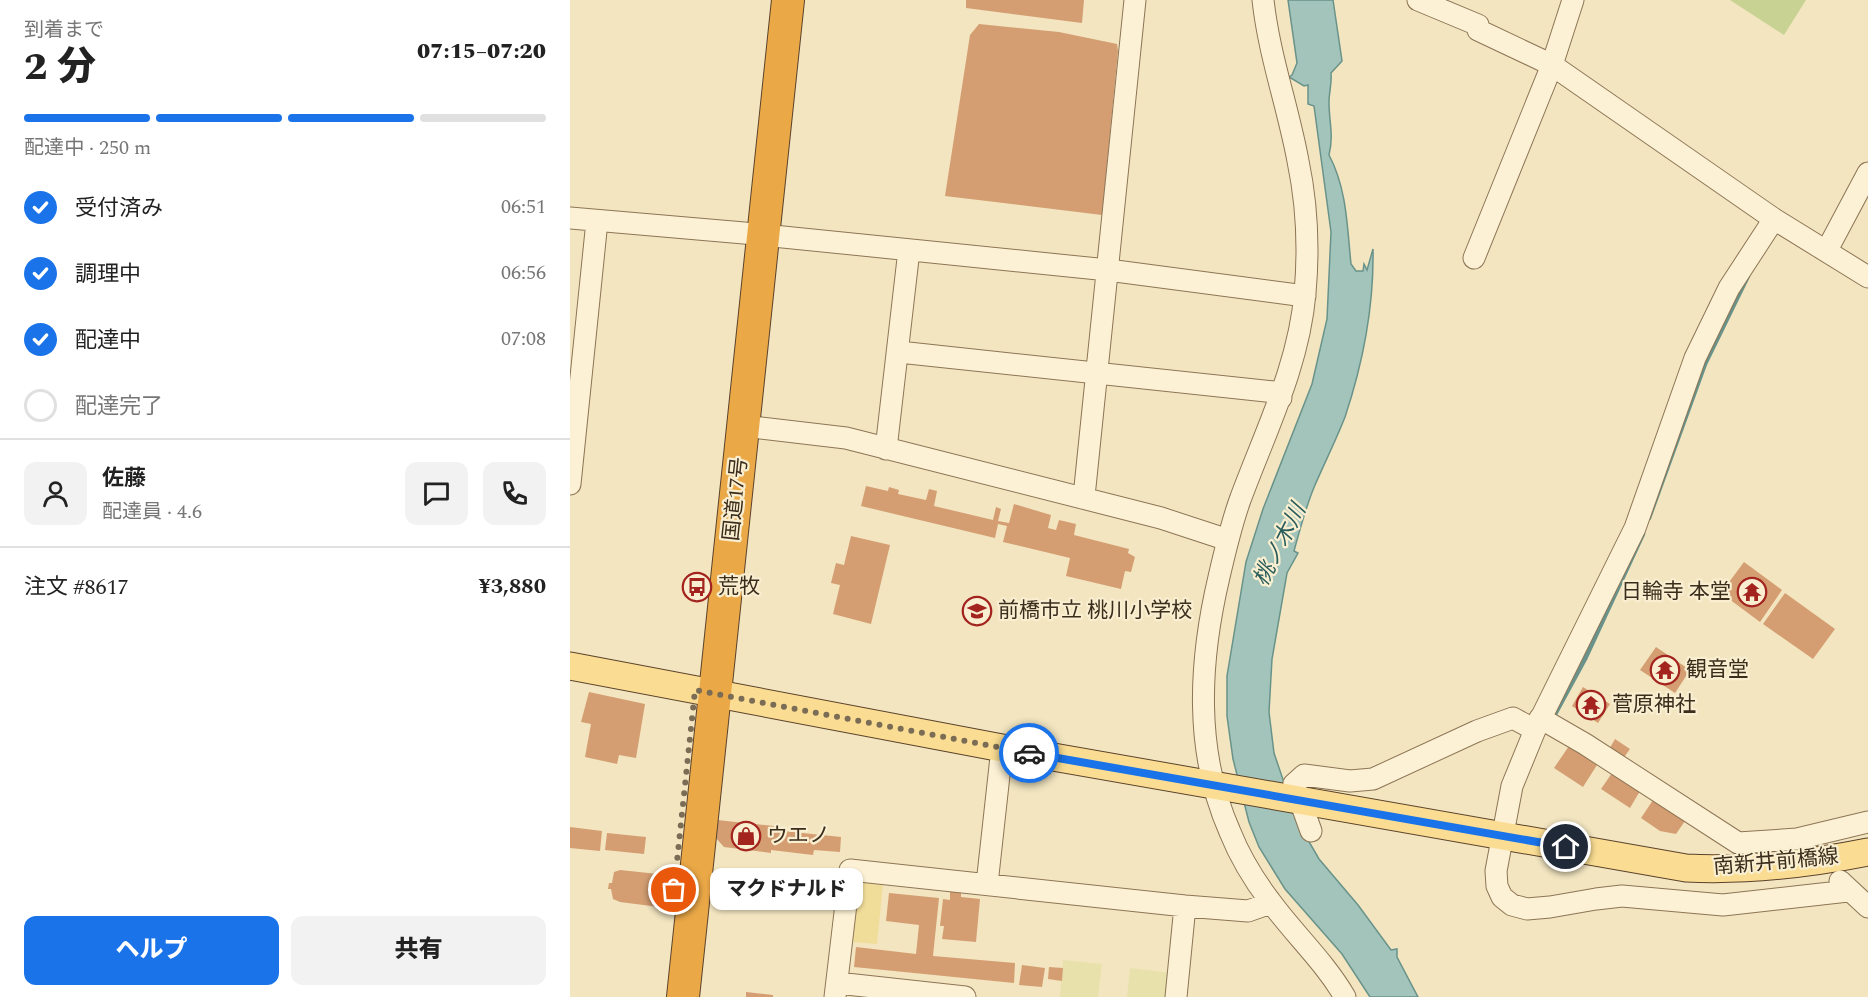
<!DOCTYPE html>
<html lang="ja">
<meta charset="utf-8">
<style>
:root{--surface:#fff;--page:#f2f2f2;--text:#222;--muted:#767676;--line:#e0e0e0;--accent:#1a73e8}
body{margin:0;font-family:Spectral,"Noto Sans JP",serif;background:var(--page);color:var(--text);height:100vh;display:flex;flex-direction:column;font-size:22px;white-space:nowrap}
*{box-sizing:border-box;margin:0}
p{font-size:20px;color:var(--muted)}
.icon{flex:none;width:33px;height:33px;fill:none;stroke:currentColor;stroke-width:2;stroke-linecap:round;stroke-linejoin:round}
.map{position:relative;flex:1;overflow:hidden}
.details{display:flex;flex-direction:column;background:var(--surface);width:570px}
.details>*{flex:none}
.pin{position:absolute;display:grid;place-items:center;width:51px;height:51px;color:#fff;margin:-26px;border:3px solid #fff;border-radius:50%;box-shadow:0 2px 6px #0007}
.courier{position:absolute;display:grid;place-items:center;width:60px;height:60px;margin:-30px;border:4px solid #1a73e8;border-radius:50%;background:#fff;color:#222;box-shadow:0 2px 8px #0007}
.bubble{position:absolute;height:42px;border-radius:12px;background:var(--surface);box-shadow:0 2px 4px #0004;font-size:20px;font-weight:800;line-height:42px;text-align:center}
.head em{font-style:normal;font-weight:800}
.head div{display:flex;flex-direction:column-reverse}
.head{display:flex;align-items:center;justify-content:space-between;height:102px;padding:0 24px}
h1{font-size:39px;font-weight:800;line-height:45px}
.bar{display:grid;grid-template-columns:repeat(4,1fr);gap:9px 6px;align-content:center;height:72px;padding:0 24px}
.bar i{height:8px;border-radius:4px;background:var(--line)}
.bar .active{background:var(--accent)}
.bar p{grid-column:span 4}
.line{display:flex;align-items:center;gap:15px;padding:0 24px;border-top:2px solid var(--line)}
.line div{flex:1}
.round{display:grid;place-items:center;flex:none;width:63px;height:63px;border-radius:12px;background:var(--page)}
ol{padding:0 24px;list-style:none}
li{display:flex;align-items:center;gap:18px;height:66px}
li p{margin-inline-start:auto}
li .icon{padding:6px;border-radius:50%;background:var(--accent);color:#fff;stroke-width:4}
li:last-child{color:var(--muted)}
li i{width:33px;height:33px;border:3px solid var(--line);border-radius:50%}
.action{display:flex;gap:12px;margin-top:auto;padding:12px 24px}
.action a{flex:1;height:69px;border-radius:12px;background:var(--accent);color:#fff;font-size:24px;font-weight:800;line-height:69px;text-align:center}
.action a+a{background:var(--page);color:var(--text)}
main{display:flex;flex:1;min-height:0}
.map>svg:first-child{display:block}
.farmland{fill:#e9e1ac}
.green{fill:#c8d293}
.sand{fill:#f1dd9a}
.water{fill:#a3c4bb;stroke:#69938a;stroke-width:1.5}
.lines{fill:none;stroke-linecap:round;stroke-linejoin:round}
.stream{stroke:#69938a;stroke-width:4.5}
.building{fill:#d49e72}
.minor-casing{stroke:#8d7556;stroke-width:23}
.major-casing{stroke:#5b422b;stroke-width:29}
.highway-casing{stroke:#5b422b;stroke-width:34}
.minor{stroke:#fcf1d4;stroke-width:21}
.major{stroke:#fadd93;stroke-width:27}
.highway{stroke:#eba847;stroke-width:32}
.done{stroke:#7b6d55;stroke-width:6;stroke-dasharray:0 10.8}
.route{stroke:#1a73e8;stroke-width:8}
.labels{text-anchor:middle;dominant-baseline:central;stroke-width:4.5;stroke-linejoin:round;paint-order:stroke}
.street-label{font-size:21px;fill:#3b2c1c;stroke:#f9eed0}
.poi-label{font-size:21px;fill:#3b2c1c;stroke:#f9eed0;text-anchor:start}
.water-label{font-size:22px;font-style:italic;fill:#295d5b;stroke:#f9eed0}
</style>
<main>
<section class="details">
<div class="head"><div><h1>2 分</h1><p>到着まで</p></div><em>07:15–07:20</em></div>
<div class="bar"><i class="active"></i><i class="active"></i><i class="active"></i><i></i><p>配達中 · 250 m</p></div>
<ol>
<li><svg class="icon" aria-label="check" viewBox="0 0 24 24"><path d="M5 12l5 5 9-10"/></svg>受付済み<p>06:51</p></li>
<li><svg class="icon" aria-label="check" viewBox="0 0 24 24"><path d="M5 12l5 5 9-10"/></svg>調理中<p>06:56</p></li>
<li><svg class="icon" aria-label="check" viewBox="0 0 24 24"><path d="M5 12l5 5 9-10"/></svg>配達中<p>07:08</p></li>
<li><i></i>配達完了</li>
</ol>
<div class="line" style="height:108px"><a class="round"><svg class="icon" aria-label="person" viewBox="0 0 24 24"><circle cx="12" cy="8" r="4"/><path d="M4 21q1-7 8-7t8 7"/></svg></a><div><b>佐藤</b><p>配達員 · 4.6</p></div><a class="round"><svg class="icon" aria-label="chat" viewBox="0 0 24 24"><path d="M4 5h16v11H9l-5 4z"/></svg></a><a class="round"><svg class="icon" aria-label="phone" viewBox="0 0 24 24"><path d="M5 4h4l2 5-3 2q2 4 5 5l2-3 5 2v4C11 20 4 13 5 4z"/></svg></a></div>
<div class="line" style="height:78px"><div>注文 #8617</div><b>¥3,880</b></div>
<div class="action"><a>ヘルプ</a><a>共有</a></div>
</section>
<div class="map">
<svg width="1298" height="997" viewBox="0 0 1298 997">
<rect width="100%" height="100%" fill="#f2e5c0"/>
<path class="farmland" d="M493,960L532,964L528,997H490Z
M560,968L602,973L600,997H557Z"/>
<path class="green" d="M1160,0H1236L1214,35Z"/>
<path class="sand" d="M295,882L313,885L307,944L282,942L287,888Z"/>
<path class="water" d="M718,0H763L772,61L761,73C762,84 759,92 759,102C759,123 764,134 759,155C777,189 777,226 781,264L786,271H793L794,264L797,270L803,249C804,306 793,363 775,417C766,440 755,462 745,485C736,506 730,529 724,551L728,553L717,573L702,659L699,712L704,753L727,821L749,859L788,905L821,950L827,949V957L848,997H800L772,954L715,889L689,847L679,822L663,759L657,716V676L676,562L693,509L742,384L757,319L761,232L744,106L738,104V85L734,86L719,77L722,75L727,63Z"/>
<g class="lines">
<path class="stream" d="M1079,518L1135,364L1178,276
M983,718L1015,659L1073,534"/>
</g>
<path class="building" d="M396,0H514L512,23L396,8Z
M409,24L489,32L547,44L548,51L532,215L375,196L400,35Z
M296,486L318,491L319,487L329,490L328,494L356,500L359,489L367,491L364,506L423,520L426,507L431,509L428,521L439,523L444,504L481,515L478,528L486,530L489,520L506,524L504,535L559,549L558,553L565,557L561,572L555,571L551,589L496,576L500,558L433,542L437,526L428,524L425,538L291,506Z
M281,536L320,545L301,624L263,614L270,585L261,583L266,563L274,565Z
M1174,562L1212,590L1190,622L1151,593Z
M1215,593L1265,629L1243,659L1193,624Z
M1086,647L1120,670L1105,693L1070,670Z
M1013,687L1040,704L1028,723L1002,706Z
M19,692L75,704L66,758L49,755L47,764L15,757L21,724L11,722Z
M1045,739L1060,749L1052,760L1038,751Z
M999,746L1027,765L1013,787L984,768Z
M1042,773L1070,791L1060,808L1031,789Z
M1083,800L1115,821L1106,834L1090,831L1071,818Z
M147,820L204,826V830L271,837L270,852L244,850L243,855L201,850V853L154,847L145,837Z
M0,827L32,831L30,851L0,848Z
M37,833L76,837L74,854L35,850Z
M50,870L88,874V877H92V880H88L86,893H90L89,907L50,902L43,899L41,889H38L39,883H42L44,872Z
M241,876L261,879L259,895L239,893Z
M380,891L391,892V897L410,899L406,942L372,939L374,926H370L373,899L380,900Z
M319,893L369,898L363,956L445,963L444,983L284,967L286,947L346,954L349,925L316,921Z
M452,965L475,968L472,987L449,985Z
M479,967L493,968L492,981L478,979Z
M176,992L203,995V997H176Z"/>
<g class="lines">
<g class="minor-casing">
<path id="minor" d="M693,0C699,55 718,107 728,161C737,204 739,249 735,293C729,366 695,432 670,500C661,525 655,551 649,577C629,662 624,751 660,832C670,857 684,880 700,901C724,934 754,961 775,997
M848,0L908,25V30L982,65L1204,219
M0,218L174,233L538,270L735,296
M1257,250L1298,173
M904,258L982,65L1003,0
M329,352L704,392L711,398
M174,426L276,438L591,518L658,540
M316,449L339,250
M0,484L27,221
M512,498L515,487L565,0
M970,718L1015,744L1168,843L1227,839L1298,822
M741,831L724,784L734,775L780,781L803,779L907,731L943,718L965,730
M1270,881L1298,907
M417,884L432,748
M1278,891L1153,905L1052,896L1026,899L980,907L957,909L942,905L932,897L927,886L926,871L942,786L965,730L1065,528L1125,358L1159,288L1204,219L1298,277
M267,983L395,997
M265,997L280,870L615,906L678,911L701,903
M606,997L615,906"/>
</g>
<g class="major-casing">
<path id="major" d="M0,666L432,748L1116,868C1178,871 1238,864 1298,852"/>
</g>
<g class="highway-casing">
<path id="highway" d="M113,997L218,0"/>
</g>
<use href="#minor" class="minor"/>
<use href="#major" class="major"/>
<use href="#highway" class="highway"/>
</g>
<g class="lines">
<path class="done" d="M104,890L125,690L459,753"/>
<path class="route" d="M459,753L996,847"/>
</g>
<defs>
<g id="bus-ring" transform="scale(1.5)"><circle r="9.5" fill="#f9eed0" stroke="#a3231f" stroke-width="1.5"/><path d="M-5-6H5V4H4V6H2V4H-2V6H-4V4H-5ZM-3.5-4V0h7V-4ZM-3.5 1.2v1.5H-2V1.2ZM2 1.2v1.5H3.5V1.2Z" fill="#a3231f"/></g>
<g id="temple-ring" transform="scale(1.5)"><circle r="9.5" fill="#f9eed0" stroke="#a3231f" stroke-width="1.5"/><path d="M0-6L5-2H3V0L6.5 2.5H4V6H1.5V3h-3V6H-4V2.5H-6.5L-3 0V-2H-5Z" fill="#a3231f"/></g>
<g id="school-ring" transform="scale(1.5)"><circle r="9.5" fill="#f9eed0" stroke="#a3231f" stroke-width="1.5"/><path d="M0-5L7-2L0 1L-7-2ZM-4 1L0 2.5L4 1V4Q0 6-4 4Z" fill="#a3231f"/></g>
<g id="shop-ring" transform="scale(1.5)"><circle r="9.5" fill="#f9eed0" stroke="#a3231f" stroke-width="1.5"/><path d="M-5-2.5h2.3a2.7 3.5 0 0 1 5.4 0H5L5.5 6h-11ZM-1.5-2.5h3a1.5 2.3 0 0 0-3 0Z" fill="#a3231f"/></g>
</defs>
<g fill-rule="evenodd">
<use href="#bus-ring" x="127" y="587"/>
<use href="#temple-ring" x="1182" y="592"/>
<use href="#school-ring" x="407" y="611"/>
<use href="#temple-ring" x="1095" y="670"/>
<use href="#temple-ring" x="1021" y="705"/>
<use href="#shop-ring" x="176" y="836"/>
</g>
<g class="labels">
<g class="street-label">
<text transform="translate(166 499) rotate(-84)">国道17号</text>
<text transform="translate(1206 862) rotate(-5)">南新井前橋線</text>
</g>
<g class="poi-label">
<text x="148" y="587">荒牧</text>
<text x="1161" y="592" text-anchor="end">日輪寺 本堂</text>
<text x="428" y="611">前橋市立 桃川小学校</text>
<text x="1116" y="670">観音堂</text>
<text x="1042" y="705">菅原神社</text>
<text x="197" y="836">ウエノ</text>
</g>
<g class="water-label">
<text transform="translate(710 545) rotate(-63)">桃ノ木川</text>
</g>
</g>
</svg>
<div class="pin" style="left:104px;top:890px;background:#ea580c"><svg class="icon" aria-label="bag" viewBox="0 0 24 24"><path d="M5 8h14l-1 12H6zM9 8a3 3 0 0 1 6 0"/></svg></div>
<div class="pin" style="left:996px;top:847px;background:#1f2937"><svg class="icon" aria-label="home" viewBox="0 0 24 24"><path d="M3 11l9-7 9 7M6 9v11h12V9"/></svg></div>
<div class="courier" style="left:459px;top:753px"><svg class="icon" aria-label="car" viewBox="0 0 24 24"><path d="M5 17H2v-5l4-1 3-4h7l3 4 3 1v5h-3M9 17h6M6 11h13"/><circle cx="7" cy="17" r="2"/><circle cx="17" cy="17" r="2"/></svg></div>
<div class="bubble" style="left:140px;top:868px;width:153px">マクドナルド</div>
</div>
</main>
